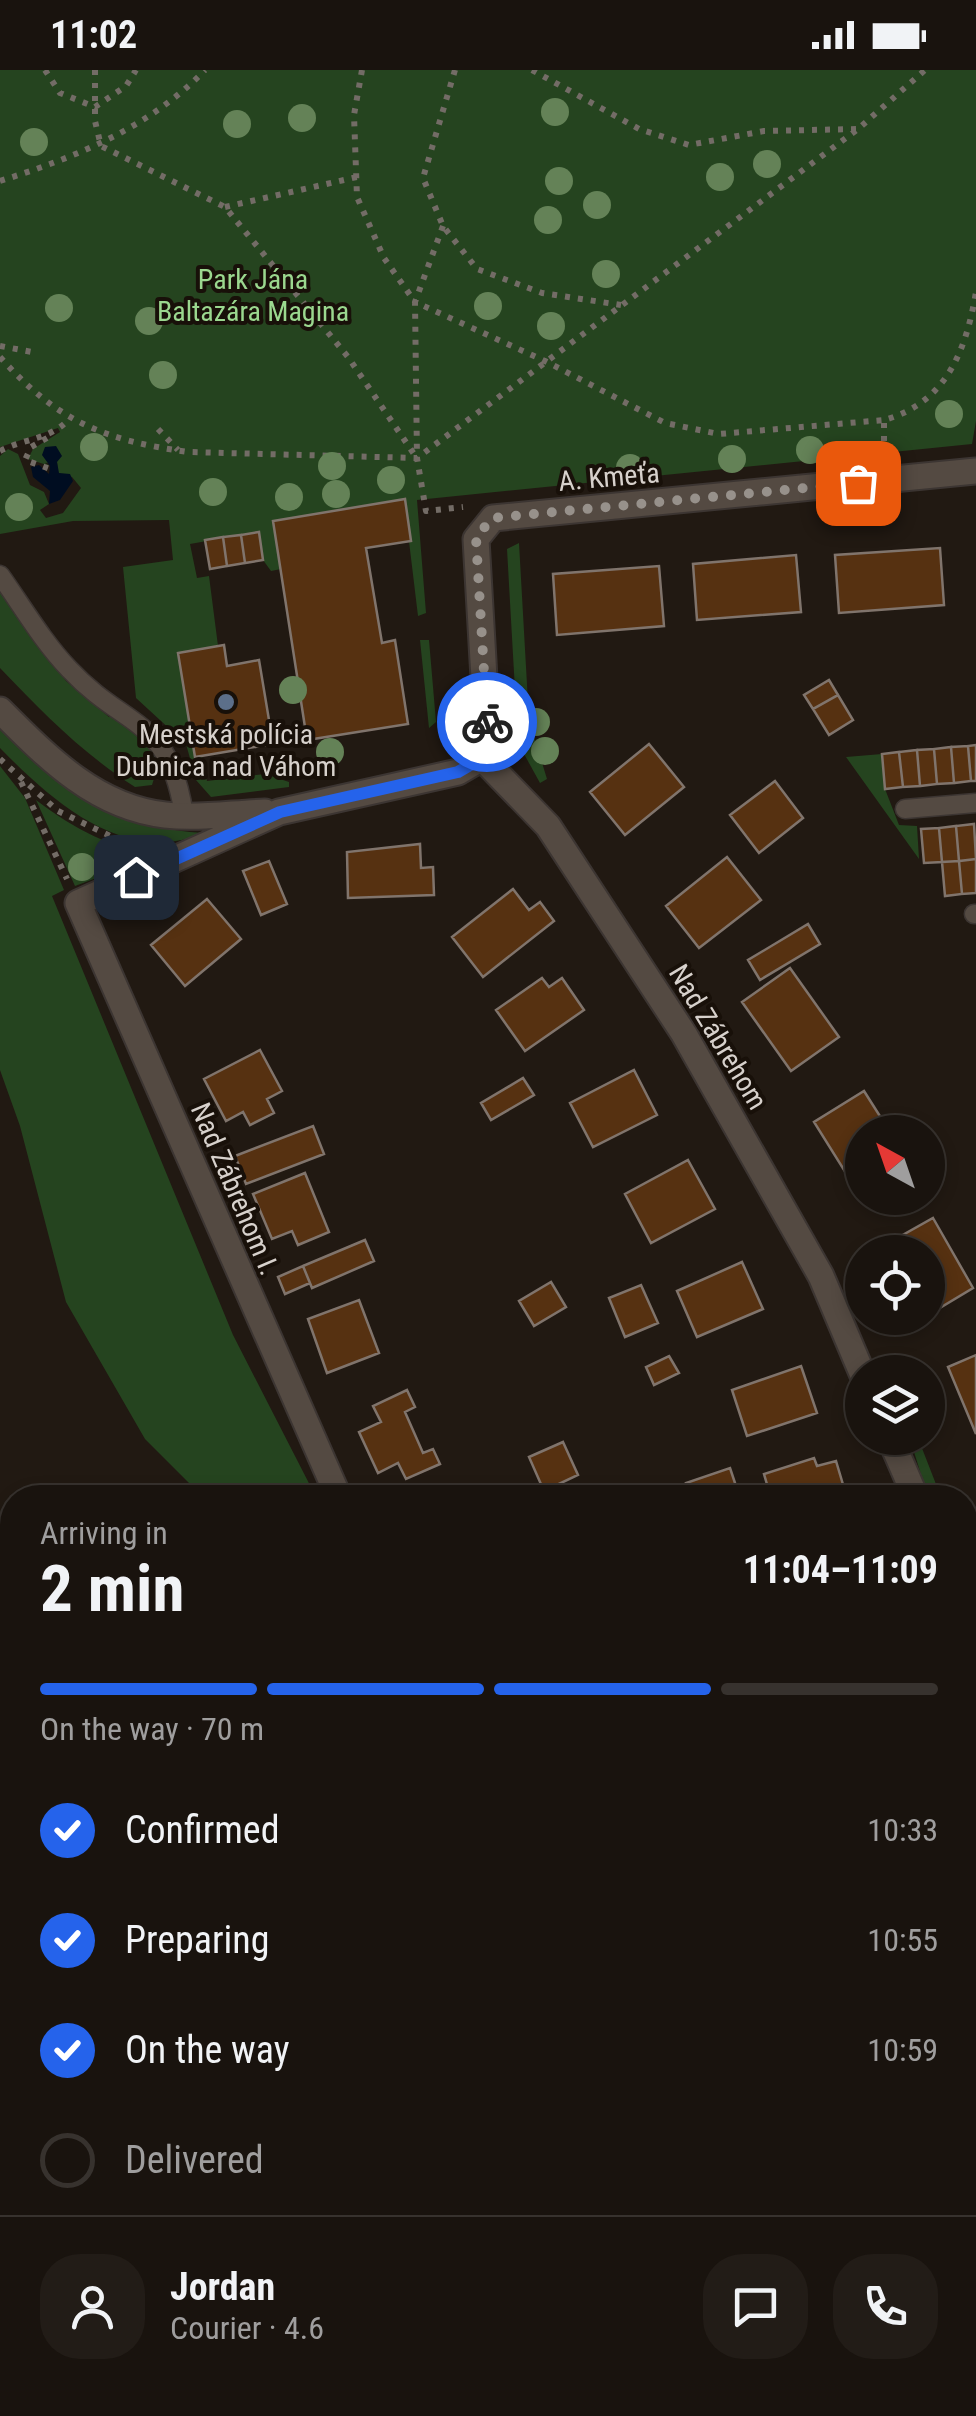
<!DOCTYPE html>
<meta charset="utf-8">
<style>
:root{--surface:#19130e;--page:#221c17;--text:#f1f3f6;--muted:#9f9e9e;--line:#37322e;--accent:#2563eb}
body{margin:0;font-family:"Roboto Condensed",sans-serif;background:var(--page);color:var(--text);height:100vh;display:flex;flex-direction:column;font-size:38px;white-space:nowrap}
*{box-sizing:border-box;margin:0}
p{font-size:32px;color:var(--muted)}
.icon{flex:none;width:55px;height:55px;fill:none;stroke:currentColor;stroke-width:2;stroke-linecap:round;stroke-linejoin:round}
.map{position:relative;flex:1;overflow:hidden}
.details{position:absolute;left:0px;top:1415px;width:978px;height:932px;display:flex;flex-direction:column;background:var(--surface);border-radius:40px 40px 0 0;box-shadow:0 5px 15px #0003,0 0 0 2px var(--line)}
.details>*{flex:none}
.needle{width:65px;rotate:320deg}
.buttons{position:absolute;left:845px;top:1045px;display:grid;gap:20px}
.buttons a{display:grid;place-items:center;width:100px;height:100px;border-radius:50%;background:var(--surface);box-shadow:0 5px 15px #0003,0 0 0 2px var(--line);font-size:50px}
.pin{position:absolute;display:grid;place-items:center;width:85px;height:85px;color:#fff;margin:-42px;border-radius:20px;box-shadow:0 5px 15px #0006}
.courier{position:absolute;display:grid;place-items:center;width:100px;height:100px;margin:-50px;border:8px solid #2563eb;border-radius:50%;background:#fff;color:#222;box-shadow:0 2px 12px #0007}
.summary em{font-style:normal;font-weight:700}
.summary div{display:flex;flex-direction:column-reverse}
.summary{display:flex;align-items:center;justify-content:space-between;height:170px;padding:0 40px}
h1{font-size:65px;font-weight:700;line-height:75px}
.bar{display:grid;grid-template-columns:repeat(4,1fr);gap:15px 10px;align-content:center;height:120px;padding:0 40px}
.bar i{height:12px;border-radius:8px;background:var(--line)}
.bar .on{background:var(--accent)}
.bar p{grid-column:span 4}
.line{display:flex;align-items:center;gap:25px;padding:0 40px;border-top:2px solid var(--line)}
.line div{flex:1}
.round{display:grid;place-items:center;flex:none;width:105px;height:105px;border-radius:40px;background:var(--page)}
ol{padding:0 40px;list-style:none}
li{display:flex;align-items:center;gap:30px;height:110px}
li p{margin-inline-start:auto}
li .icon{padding:10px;border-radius:50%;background:var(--accent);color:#fff;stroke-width:4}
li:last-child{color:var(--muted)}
li i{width:55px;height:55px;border:5px solid var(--line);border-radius:50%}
.status{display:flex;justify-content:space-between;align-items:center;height:70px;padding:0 50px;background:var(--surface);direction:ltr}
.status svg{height:28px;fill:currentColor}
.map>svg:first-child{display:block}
.green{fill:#25441f}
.water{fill:#000d21}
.building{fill:#563111;stroke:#80746c;stroke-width:2.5}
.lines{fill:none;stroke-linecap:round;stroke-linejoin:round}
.service-casing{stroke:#3c3532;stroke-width:21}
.minor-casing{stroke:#3c3532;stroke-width:29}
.path{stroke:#736c66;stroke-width:6;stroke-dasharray:5 8;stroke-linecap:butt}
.service{stroke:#544a42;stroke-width:18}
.minor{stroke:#544a42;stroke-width:25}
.tree{fill:#648257}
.done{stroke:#97918b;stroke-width:10;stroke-dasharray:0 18}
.route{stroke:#2563eb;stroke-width:12}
.service-dot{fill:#5c6f8a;stroke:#181009;stroke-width:4}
.labels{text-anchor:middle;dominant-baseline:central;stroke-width:8;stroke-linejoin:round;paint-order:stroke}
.park-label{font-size:28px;fill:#9bd88f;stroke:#181009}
.street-label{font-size:28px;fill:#d7d1cc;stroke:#181009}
.poi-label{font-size:28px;fill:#d7d1cc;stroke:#181009}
</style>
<div class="status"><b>11:02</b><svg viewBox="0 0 49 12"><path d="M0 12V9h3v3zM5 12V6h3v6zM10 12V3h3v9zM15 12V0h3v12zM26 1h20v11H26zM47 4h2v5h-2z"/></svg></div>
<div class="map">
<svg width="976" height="2346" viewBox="0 0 976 2346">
<rect width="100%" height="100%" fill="#211912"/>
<path class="green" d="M0,0H976V351L972,374L417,430L426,543L418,546L404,430L274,451L281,499L271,501L263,490L258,462L190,474L197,508L209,506L218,576L178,584L195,686H202L207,711L265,704L289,712V717L211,727L196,710L186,674L136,628L123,497L173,490L169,450L73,451L0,464V386L8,379L18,384L30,415L44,422L49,434L40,440L46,448L63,443L81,418L72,407L58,403L57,392L45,393L50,396L28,389L33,379L60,362L58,358L0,377Z
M519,473L529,650L547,709L540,713L518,673L507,479Z
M0,521L66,611L109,647H119L144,668L158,696L152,715L135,717C82,683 43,643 0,598Z
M420,570H429L436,652L429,658Z
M0,658C65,726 109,757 204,763C125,797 52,731 0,678Z
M882,684L885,719L899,755L917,756L919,789L846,687Z
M0,696L25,728L64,820L52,826L233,1265L316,1427H203L145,1369L66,1232L20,1056L0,1000Z
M36,730C76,760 111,779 161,784L75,816Z
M918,1368L941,1427H928L910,1369Z
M610,2335H950L952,2346H613Z"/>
<path class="water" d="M56,376L62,386L57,392L59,403L70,404L73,411L60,430L49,434L50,421L33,407L31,397L39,395L49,404L50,396L42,385L45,377Z"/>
<path class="building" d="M405,429L411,471L366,478L382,573L395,570L408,654L307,670L273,451Z
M259,462L263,490L245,493L241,465Z
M241,465L245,493L227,496L223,467Z
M223,467L227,496L210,499L205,470Z
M940,478L944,535L839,543L835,485Z
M796,485L801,542L697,550L693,494Z
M659,496L664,556L557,565L553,504Z
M224,575L227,596L259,590L273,674L195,687L178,583Z
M829,610L838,625L813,639L804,625Z
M838,625L853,650L829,665L813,639Z
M649,674L684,717L625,765L590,722Z
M976,675V711H971L968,676Z
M968,676L971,711L954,713L951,677Z
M951,677L954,713L937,714L934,679Z
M934,679L937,714L920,716L917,680Z
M917,680L920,716L903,717L899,682Z
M899,682L903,717L885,719L882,684Z
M775,711L803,748L759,783L730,745Z
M974,754L976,789L959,791L956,756Z
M956,756L959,791L942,792L939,758Z
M939,758L942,792L924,793L921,759Z
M420,774L421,798L433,797L434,825L348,828L347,782Z
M727,787L761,830L699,878L666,836Z
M976,789V823L962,824L959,791Z
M269,791L287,834L261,845L243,801Z
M959,791L962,824L945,826L942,792Z
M513,819L529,840L540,832L554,851L483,907L452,867Z
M207,829L241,869L185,916L151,875Z
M808,854L820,874L760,910L748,890Z
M790,898L839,967L791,1001L742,932Z
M542,908L549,917L562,908L584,940L525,981L496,940Z
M260,980L282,1021L267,1029L274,1043L250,1055L243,1042L226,1051L204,1009Z
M634,1000L657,1045L593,1077L570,1033Z
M523,1008L534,1025L491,1050L481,1033Z
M864,1021L890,1062H862L859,1124L814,1052Z
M313,1056L324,1084L246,1114L235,1086Z
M688,1090L715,1139L651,1173L625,1124Z
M305,1103L329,1162L298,1175L292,1161L272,1169L253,1124Z
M933,1148L973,1218L928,1245V1182H889L885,1175Z
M365,1170L374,1191L312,1218L303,1196Z
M742,1192L763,1239L697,1267L677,1221Z
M303,1196L310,1213L285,1224L278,1207Z
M551,1212L566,1237L534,1256L519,1231Z
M641,1215L658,1253L625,1267L609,1228Z
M359,1230L379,1283L327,1303L308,1249Z
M976,1285V1364L948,1297Z
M669,1286L679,1303L654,1315L646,1297Z
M801,1296L817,1343L747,1366L732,1320Z
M407,1320L415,1337L405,1342L423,1383L433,1379L440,1394L406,1409L398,1393L378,1403L359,1362L381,1352L373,1336Z
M563,1372L578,1405L544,1421L529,1387Z
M814,1388L817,1396L836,1391L847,1428H771L764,1404Z
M730,1398L740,1428H691L686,1413Z
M12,1743V1790L0,1793V1746Z
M12,1790V1839L0,1842V1793Z
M282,2335H374L376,2346H277L275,2336Z"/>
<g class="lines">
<g class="service-casing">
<path id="service" d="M0,505C22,536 43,572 69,599C126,660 169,646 184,745
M905,739L976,733
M974,844H976"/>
</g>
<g class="minor-casing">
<path id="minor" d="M0,640C47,687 95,737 165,745C197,749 233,743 265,742
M482,688L487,660L476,469L493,448L976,401
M482,688L548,756L684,964L821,1206L862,1303
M890,1368L916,1428
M339,1428L78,833L279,742L458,702L482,688
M965,1633L976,1762
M0,2159L12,2213
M40,2335L43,2346
M0,2338L15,2335
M968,2346L976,1768"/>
</g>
<path class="path" d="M45,0L60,23L95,37L126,16L136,0
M95,0V51L101,76L225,137L348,287L416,387
M362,0L354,45L357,127L384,188L415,232L417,388L426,441L463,437
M455,0L423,108L443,156L477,199L542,223L621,235
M532,0L639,59L689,75L764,61L857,59
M0,111C76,87 149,58 205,0
M225,137L357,107
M443,156L415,232L545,291L665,353L719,364L884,350
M0,276L32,282
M0,287C57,351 103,370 188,382L417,388L858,59L925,0
M158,359L178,380
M47,368L31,377L25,390L50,399
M0,381C25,368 50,370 69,349
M884,384V350C946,333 966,281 976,222
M0,689L58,741L131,776
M21,712L67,809
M624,2335L632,2344L646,2346
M150,2346L205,2335"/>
<use href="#service" class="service"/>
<use href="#minor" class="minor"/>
</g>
<g class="tree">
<circle cx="555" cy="42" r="14"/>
<circle cx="302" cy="48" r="14"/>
<circle cx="237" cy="54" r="14"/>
<circle cx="34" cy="72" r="14"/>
<circle cx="767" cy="94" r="14"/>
<circle cx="720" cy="107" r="14"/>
<circle cx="559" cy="111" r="14"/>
<circle cx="597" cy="135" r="14"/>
<circle cx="548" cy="150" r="14"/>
<circle cx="606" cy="204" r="14"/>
<circle cx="488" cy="236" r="14"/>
<circle cx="59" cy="238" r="14"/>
<circle cx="149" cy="251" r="14"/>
<circle cx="551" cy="256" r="14"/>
<circle cx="163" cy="305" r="14"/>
<circle cx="949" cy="344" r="14"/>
<circle cx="94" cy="377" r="14"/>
<circle cx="810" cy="380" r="14"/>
<circle cx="732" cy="389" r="14"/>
<circle cx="332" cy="396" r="14"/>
<circle cx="630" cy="398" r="14"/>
<circle cx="391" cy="410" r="14"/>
<circle cx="213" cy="422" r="14"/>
<circle cx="336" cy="424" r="14"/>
<circle cx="289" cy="427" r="14"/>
<circle cx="19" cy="437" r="14"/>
<circle cx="293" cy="620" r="14"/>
<circle cx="536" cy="652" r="14"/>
<circle cx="545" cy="681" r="14"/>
<circle cx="330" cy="682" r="14"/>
<circle cx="82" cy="797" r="14"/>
</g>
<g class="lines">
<path class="done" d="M487,652L476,468L492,448L858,413"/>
<path class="route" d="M136,807L280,742L458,702L482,688L487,652"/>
</g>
<circle class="service-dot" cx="226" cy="632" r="10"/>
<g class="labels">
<g class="park-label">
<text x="253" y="209">Park Jána<tspan x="253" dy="32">Baltazára Magina</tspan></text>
</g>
<g class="street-label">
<text transform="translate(609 407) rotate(-5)">A. Kmeťa</text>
<text transform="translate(718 967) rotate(59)">Nad Zábrehom</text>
<text transform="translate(235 1119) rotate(67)">Nad Zábrehom I.</text>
</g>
<g class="poi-label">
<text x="226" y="664">Mestská polícia<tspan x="226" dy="32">Dubnica nad Váhom</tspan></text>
</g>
</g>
</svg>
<div class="buttons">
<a><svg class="needle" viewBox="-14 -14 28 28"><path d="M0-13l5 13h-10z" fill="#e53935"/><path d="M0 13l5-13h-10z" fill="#9f9e9e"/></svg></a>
<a><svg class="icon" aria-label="locate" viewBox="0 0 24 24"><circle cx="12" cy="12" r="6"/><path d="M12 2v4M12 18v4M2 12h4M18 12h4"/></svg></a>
<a><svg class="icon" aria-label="layers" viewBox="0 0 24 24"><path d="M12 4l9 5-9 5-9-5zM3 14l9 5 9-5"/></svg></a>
</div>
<div class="pin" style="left:858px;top:413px;background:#ea580c"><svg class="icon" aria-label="bag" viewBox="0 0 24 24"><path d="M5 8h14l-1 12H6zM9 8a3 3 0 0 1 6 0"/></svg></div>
<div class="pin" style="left:136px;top:807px;background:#1f2937"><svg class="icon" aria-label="home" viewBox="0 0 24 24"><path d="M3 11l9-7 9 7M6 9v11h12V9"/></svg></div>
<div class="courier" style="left:487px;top:652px"><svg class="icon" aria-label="bike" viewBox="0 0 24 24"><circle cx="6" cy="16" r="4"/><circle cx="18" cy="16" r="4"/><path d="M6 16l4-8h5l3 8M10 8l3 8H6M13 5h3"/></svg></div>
<section class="details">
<div class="summary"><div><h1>2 min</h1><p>Arriving in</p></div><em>11:04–11:09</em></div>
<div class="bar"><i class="on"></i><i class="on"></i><i class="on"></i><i></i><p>On the way · 70 m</p></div>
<ol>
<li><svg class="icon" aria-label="check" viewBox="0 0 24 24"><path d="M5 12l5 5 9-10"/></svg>Confirmed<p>10:33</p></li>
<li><svg class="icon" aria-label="check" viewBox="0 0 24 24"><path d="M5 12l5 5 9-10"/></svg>Preparing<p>10:55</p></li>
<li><svg class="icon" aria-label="check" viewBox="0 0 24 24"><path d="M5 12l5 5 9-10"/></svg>On the way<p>10:59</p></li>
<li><i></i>Delivered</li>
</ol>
<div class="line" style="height:180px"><a class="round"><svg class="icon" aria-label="person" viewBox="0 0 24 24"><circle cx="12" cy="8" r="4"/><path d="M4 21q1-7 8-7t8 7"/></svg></a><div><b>Jordan</b><p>Courier · 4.6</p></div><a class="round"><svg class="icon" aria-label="chat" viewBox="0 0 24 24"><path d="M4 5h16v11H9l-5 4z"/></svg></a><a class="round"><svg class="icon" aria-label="phone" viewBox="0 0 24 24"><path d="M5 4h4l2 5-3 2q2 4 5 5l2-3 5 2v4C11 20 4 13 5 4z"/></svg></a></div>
</section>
</div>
